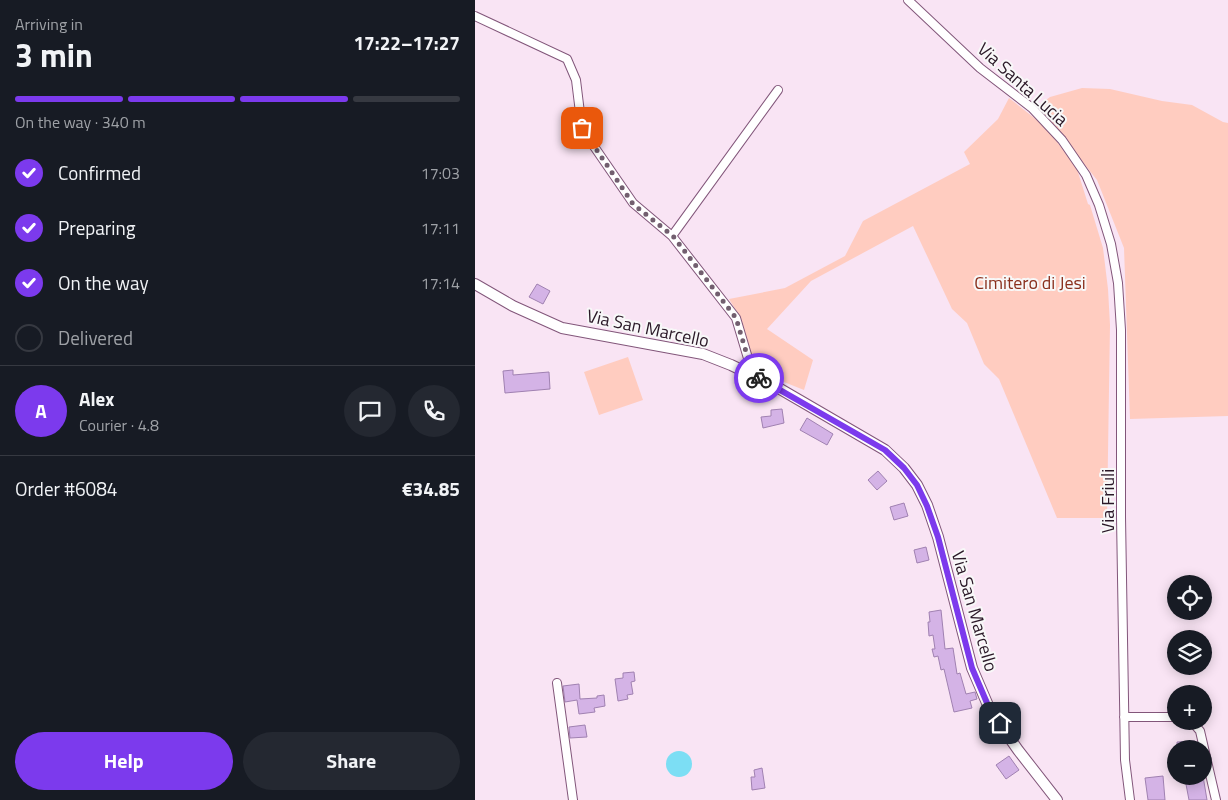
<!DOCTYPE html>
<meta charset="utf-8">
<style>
:root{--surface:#171b24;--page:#242831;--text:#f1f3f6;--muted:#9ea1a6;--line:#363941;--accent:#7c3aed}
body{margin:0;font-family:"Titillium Web",sans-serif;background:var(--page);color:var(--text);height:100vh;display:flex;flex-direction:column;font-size:19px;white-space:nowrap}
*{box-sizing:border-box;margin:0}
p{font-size:16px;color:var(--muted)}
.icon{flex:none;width:28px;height:28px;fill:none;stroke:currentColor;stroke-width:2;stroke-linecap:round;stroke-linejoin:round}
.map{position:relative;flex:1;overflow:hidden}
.sheet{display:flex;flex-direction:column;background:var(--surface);width:475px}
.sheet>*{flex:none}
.controls{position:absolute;left:692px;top:575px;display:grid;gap:10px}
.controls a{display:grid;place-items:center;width:45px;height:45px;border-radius:50%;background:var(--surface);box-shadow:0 2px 12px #0003;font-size:25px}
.pin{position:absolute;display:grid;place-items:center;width:42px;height:42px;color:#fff;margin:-21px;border-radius:10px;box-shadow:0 2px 8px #0006}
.courier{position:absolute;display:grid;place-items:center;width:50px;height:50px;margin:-25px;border:4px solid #7c3aed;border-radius:50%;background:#fff;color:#222;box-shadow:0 1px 6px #0007}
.head em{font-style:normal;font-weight:700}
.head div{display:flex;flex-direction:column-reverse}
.head{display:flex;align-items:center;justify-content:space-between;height:85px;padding:0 15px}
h1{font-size:32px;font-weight:700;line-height:38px}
.bar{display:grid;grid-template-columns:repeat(4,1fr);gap:8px 5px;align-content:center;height:60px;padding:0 15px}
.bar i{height:6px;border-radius:4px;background:var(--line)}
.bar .current{background:var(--accent)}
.bar p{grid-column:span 4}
.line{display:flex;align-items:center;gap:12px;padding:0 15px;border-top:1px solid var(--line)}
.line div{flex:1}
.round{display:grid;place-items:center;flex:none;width:52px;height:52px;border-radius:26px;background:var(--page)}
ol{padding:0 15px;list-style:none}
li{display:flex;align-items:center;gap:15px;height:55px}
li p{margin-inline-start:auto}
li .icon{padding:5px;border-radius:50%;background:var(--accent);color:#fff;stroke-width:4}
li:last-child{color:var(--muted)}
li i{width:28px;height:28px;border:2px solid var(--line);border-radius:50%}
.action{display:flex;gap:10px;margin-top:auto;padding:10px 15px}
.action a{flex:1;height:58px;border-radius:30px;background:var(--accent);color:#fff;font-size:20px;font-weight:700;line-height:58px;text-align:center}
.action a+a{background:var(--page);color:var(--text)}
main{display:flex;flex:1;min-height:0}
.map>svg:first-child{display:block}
.green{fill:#ffccc0}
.water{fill:#7cdef4}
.building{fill:#d4b3e6;stroke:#a081b1}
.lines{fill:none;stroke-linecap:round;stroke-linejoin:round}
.minor-casing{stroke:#82567a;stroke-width:10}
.secondary-casing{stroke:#82567a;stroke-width:12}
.minor{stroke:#fff;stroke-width:8}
.secondary{stroke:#fff;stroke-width:10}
.done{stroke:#725f6f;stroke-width:5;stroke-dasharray:0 9}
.route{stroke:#7c3aed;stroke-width:6}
.labels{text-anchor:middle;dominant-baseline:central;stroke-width:4;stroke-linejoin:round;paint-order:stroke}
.street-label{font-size:18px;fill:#2a1827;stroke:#f8f8f8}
.park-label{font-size:18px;fill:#8a301d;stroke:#f8f8f8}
</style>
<main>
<section class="sheet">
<div class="head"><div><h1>3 min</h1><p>Arriving in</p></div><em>17:22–17:27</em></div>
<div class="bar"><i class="current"></i><i class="current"></i><i class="current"></i><i></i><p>On the way · 340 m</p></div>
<ol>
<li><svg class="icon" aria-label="check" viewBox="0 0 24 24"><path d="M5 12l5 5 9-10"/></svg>Confirmed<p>17:03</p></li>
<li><svg class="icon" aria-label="check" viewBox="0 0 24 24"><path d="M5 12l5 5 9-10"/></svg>Preparing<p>17:11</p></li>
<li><svg class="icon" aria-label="check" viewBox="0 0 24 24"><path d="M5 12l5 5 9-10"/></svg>On the way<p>17:14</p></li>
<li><i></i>Delivered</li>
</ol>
<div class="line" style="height:90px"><b class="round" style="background:var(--accent);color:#fff">A</b><div><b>Alex</b><p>Courier · 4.8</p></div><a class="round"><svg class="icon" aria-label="chat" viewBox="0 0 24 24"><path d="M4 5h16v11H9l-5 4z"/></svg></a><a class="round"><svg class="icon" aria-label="phone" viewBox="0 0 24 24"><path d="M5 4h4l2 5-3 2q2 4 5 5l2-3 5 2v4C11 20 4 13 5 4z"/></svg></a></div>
<div class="line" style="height:65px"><div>Order #6084</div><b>€34.85</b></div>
<div class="action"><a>Help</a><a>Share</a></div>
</section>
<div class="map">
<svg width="753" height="800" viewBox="0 0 753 800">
<rect width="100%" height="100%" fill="#f9e4f4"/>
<path class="green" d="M607,88L635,89L687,101L717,105L748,122L753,123V416L655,419L649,248L622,180L590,140L560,108L575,97Z
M534,98L572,128L602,169L613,204L615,205L628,248L633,289L635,325L632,518H582L524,379L509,364L492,323L477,309L438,226L336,281L292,329L338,360L329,390L279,370L265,317L254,299L310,288L370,256L388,221L495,164L489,152L523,119Z
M153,357L168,400L124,415L109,372Z"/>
<path class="water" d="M191 764a13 13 0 1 1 26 0a13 13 0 1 1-26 0Z"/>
<path class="building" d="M62,284L75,291L68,304L54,297Z
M38,370V375L74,372L75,389L30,393L28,371Z
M307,409L309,423L288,428L286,417L296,416V410Z
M332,418L358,434L352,445L325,430Z
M403,471L412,481L402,490L393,480Z
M429,503L433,516L419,520L415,507Z
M451,547L454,560L442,563L439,550Z
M466,610L470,649L478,648L482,674L485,673L491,694L500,692L502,699L495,701L497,708L479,712L469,669L466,670L463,656L459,657L457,649H460L458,635L454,636L453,622H455L454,612Z
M159,672L160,681L156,682L158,694L152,695L153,699L143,701L140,679L148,678V673Z
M104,684L105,699L122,698V696L129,695L130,706L119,708L120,712L104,714L102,700L90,702L88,686Z
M110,725L112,737L95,738L94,727Z
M720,741V749H702V742Z
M534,756L544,770L531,779L521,765Z
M287,768L290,788L277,790L276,777H280L279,770Z
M688,776L690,800H673L670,778Z
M728,776L732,800H714L710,779Z"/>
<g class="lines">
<g class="minor-casing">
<path id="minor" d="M433,0L505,68L557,108L587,140L611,175L624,205L636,244L643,283L646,330V517L650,760L655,800
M0,16L92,59L101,80L107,129L158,203L197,236
M278,375L261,318L197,236L303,90
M82,683L98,800
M649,717H701
M715,721L719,724L725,731L741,800"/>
</g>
<g class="secondary-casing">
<path id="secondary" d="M0,284L38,306L87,328L228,354L256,365L300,386L410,450L429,468L442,485L452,505L463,537L497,668L515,710L543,750L582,800"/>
</g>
<use href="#minor" class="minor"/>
<use href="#secondary" class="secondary"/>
</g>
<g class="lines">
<path class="done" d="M107,128L158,204L198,236L261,318L278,375L284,378"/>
<path class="route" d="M284,378L410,450L429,468L442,485L452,506L463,537L497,668L515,710L525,723"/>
</g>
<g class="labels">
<g class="street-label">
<text transform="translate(548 84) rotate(42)">Via Santa Lucia</text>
<text transform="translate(173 328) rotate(12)">Via San Marcello</text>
<text transform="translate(632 501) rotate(-90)">Via Friuli</text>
<text transform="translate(500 611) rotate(74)">Via San Marcello</text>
</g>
<g class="park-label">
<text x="555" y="282">Cimitero di Jesi</text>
</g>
</g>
</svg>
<div class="controls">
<a><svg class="icon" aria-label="locate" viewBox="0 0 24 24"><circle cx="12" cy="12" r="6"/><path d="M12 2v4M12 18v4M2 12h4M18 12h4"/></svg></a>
<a><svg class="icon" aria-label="layers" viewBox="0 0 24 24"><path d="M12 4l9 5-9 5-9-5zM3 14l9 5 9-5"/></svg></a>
<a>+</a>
<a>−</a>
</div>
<div class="pin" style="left:107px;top:128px;background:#ea580c"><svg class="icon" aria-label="bag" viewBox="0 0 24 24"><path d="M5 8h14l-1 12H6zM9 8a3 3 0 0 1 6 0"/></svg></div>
<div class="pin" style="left:525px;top:723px;background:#1f2937"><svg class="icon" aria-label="home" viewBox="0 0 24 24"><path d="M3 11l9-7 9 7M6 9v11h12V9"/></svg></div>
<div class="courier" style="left:284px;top:378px"><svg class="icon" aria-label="bike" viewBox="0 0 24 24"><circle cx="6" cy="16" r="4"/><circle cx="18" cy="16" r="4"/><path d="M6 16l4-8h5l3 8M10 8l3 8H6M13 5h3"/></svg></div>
</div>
</main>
